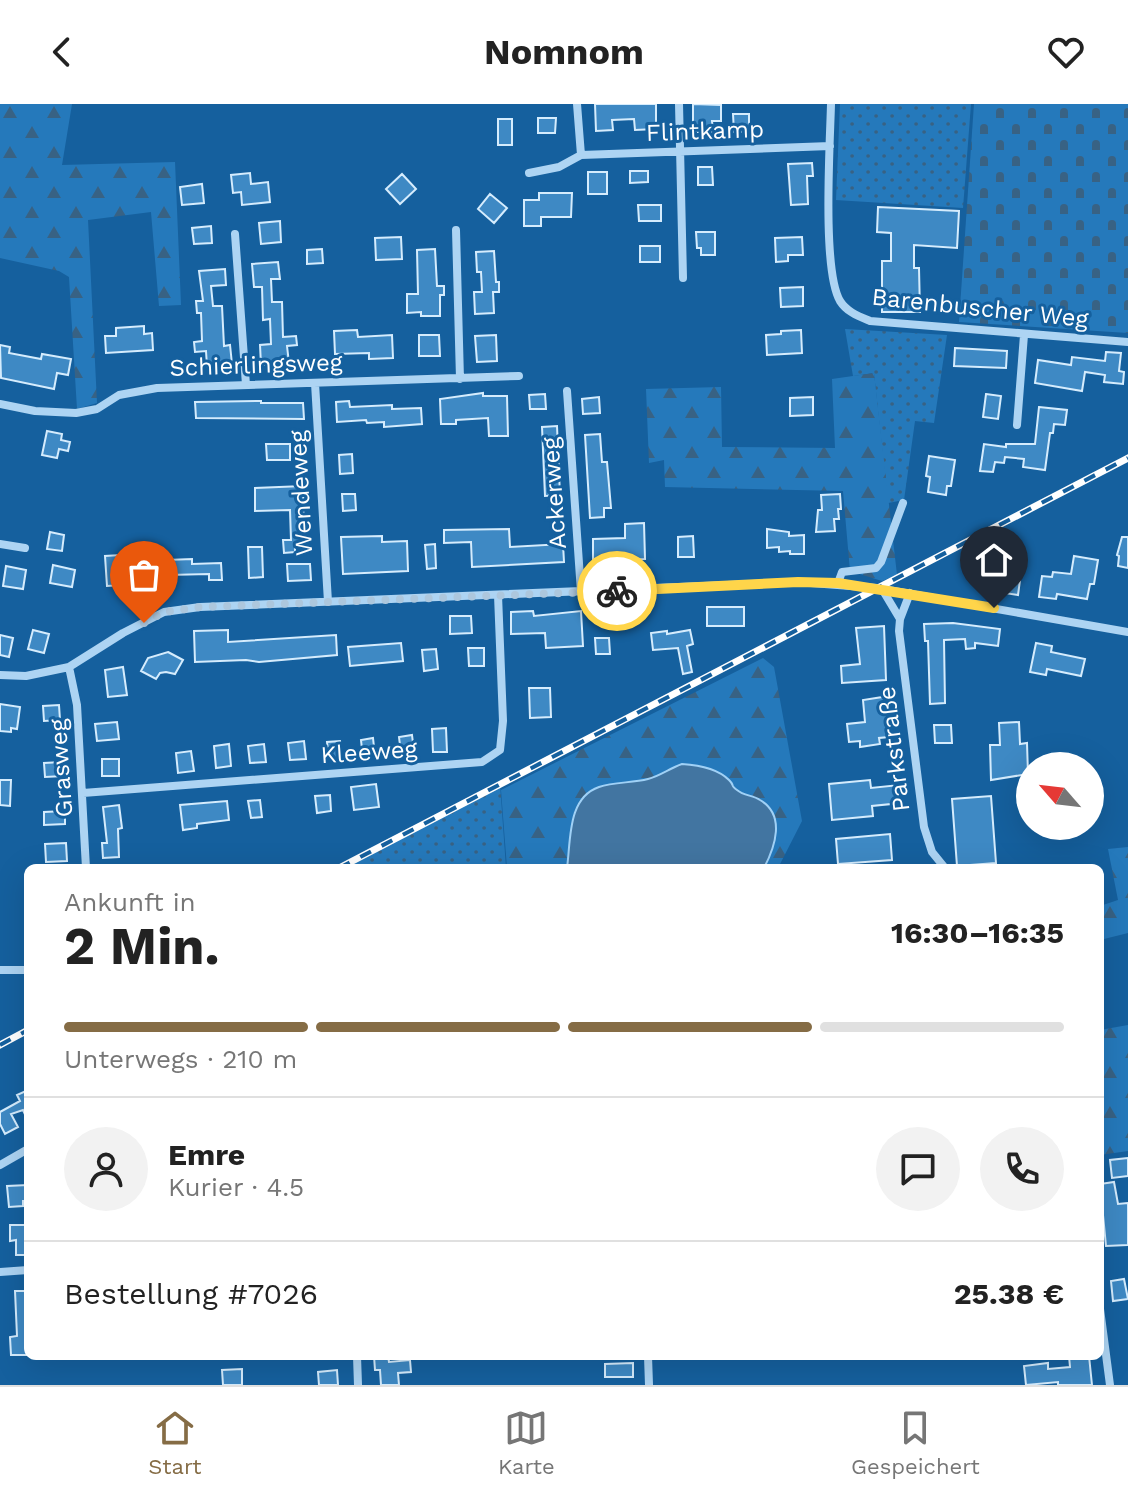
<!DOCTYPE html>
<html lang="de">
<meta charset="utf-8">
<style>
:root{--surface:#fff;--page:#f2f2f2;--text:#222;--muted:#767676;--line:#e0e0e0;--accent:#856c45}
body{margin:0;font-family:"Work Sans",sans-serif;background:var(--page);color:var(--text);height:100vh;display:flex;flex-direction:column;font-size:30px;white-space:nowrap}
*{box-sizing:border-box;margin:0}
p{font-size:26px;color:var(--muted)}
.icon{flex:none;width:44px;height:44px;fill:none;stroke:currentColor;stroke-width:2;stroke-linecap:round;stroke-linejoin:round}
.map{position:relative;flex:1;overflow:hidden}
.details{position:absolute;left:24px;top:760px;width:1080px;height:496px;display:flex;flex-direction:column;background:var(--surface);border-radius:12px;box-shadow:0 8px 32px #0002}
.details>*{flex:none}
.needle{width:52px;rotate:298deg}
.controls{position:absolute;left:1016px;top:648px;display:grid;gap:16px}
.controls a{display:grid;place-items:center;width:88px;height:88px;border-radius:50%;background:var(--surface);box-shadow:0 8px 32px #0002;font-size:40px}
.pin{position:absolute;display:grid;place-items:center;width:68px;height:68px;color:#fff;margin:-82px -34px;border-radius:50% 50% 50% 0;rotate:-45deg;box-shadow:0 0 8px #0007}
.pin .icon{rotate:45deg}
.courier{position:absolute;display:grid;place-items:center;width:80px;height:80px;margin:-40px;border:6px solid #ffd54a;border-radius:50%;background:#fff;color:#222;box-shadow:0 2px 10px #0007}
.headline em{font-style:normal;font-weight:700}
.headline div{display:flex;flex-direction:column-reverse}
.headline{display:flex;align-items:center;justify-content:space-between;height:136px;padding:0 40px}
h1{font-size:52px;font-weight:700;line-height:60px}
.bar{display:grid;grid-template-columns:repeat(4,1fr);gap:12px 8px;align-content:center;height:96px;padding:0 40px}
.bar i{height:10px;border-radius:6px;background:var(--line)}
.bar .on{background:var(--accent)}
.bar p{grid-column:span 4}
.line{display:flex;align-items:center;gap:20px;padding:0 40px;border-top:2px solid var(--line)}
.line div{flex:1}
.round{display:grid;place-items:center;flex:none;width:84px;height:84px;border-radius:42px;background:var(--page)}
header{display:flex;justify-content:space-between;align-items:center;height:104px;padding:0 40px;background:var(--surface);font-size:36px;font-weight:700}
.tab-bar{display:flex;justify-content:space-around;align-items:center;height:112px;border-top:2px solid var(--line);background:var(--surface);font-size:22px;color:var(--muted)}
.tab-bar a{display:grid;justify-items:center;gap:4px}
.tab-bar .on{color:var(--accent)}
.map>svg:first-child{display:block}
.grass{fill:url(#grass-dots)}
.forest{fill:url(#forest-firs)}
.cemetery{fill:url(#cemetery-stones)}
.water{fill:#4275a1;stroke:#a0d1f6;stroke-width:2}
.building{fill:#3e89c4;stroke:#d5ecfd;stroke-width:2}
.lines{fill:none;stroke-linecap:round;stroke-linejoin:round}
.street{stroke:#add4f3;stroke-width:8}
.rail-casing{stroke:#fff;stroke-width:7}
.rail{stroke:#15609e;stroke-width:4;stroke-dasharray:12;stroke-linecap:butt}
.done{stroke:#adc7dd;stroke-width:8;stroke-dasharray:0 14.4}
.route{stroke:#ffd54a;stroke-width:10}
.labels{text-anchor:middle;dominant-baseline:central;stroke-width:6;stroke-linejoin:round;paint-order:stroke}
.street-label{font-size:24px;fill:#fff;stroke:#15609e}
</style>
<header><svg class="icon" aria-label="back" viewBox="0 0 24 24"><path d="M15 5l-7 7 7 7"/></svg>Nomnom<svg class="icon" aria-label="heart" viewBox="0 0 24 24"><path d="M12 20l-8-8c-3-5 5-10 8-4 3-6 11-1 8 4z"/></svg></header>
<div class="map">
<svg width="1128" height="1281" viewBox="0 0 1128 1281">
<defs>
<pattern id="grass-dots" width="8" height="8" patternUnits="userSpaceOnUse" patternTransform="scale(2)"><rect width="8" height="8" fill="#2579bb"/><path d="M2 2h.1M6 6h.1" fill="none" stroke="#386284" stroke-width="1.8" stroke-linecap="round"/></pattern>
<pattern id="forest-firs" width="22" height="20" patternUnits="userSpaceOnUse" patternTransform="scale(2)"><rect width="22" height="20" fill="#2579bb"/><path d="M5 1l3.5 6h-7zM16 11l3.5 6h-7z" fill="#386284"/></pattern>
<pattern id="cemetery-stones" width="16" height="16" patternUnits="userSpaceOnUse" patternTransform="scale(2)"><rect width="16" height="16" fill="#2579bb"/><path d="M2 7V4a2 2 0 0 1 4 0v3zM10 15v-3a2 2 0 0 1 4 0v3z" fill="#386284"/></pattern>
</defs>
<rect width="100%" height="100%" fill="#15609e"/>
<path class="grass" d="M840,0H971L963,104L836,96Z
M845,225L947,231L934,319L915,317L904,396L888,399L874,269L853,272Z
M500,680L506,764H339Z"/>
<path class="forest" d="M0,0H72L62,61L175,58L181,201L159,202L151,108L88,116L97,299L77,305L69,173L59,167L0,154Z
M874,269L897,471L882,477L850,467L843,387L665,383L664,356L649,359L646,285L721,283L722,343L835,344L832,275Z
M763,554L774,563L802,717L778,764H764L773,744L757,693C744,692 736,687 729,676L668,665C662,668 657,672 651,674C630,682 595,675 580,696C568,713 570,744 567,764H507L501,686Z
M1128,743V829L1100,836V802L1118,796L1108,745Z
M1128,921V1047L1100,1051V926Z"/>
<path class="cemetery" d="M974,0H1128V229L959,218Z"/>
<path class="water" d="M682,660C698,661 717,664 729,676C736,683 729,680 737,686C744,692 753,691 760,696C786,711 775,743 764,764H567C571,736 567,694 599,683C614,678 632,679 648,675C660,672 670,664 682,660Z"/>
<path class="building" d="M595,0H656V25L635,26L634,15L612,16L613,26L596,27Z
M693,0L721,1V17H712L713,28H693Z
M733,10H749V28H734Z
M538,14H556L555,29H538Z
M498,15H512V41H498Z
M812,59L813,72H807L808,100L791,101L788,60Z
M698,63H712L713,81H698Z
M630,67H648V78L630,79Z
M588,68H607V90H588Z
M250,69L251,80L268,78L270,98L242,101L241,88L233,89L231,71Z
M402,70L416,85L400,100L386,85Z
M202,80L204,99L182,101L180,83Z
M539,89H572L571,113H541V122H524V96H539Z
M490,90L507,104L494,119L478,105Z
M638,101H661V117H639Z
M878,103L959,107L957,144L914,141V164H919L920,208H882V157H891V129L877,128Z
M280,117L281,138L261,140L259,119Z
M211,122L212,139L194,140L192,124Z
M696,128H715V151H701V144H697Z
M401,133L402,155L376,156L375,134Z
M802,133L803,151H788V157L776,158L775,134Z
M640,142H660V158H640Z
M322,145L323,159L307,160V146Z
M435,145L437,182H444V191H440V212H421V208L407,209V190H418L417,146Z
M494,147L496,178H499V188H493L494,209L475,210L474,188H482L481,168H477L476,148Z
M278,158L280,175H271L272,198H282L283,233L296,232L297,241L287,242L289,259L261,261L260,241L271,240L270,215L263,216L262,183H254L252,160Z
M225,165L226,181L211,182L213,202H222L224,242L230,241L232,260L207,263L206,247L195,248L194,238L202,237L201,209H197L196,197H203L199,167Z
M803,183V202L781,203L780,184Z
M144,222V230L152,229L153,246L106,249L105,232H116V224Z
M357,226L358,233L392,231L393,254L369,255V249L335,250L334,227Z
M801,226L802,249L767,251L766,231L781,230V227Z
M419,231H439L440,252H419Z
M496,231L497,257L477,258L475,232Z
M0,241L10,243L9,249L41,255L42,250L71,255L68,271L57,269L54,285L1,274Z
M955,244L1007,247L1006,264L954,262Z
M1106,248L1121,249L1119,267L1124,268L1123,280L1104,278L1105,271L1085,268L1082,287L1035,279L1038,256L1071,261L1072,253L1105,257Z
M483,289V292H507L508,332H489L488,314L456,316V320H441L440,295Z
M545,290L546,305H530L529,291Z
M986,290L1001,292L998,315L983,313Z
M599,293L600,309L583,310L582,295Z
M813,293V311L790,312V294Z
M261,297V299H303L304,315L196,314L195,298Z
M349,297L350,303L392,301V305L421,304L422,320L384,323V318L367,319L366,316L337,318L336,298Z
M1039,303L1067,306L1065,321L1054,320L1053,329H1050L1045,366L1023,363L1024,355L1005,353L1004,359L995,358L993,368L980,367L984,340L1006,343V340H1035Z
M557,322L560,391L545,392L542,323Z
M47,327L62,330L61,336L70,338L68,347L59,345L57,354L42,351Z
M600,330L602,358H607L611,404H604V413L590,414L585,331Z
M266,340H290V356H267Z
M352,350L353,369L340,370L339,351Z
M929,352L955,356L951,382H947L946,391L928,388L930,373L926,372Z
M303,382L304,423H307V439L295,440V448L284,449L283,436H291L290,406L255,407V384Z
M342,390H355L356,406L343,407Z
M840,390L841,405H838L839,415H834L835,427L816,428L818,406H822L821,391Z
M644,419L645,455L610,456V460H593V435L625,434V420Z
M509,425L510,443L563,440L564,458L472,463L471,438L444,439V426Z
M767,425L789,428V432L804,431V450H790V447L779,448V443L767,444Z
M50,428L64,431L62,447L47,445Z
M382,432V438L407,437L408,467L343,470L341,433Z
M693,432L694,453H678V433Z
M1122,433H1128V464L1118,462L1119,452L1117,451Z
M435,440L436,464L427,465L425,441Z
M248,443H262L263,473L249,474Z
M121,451L122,481L107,482L105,452Z
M1074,452L1098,456L1094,480H1090L1087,495L1057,490L1056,495L1039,493L1042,472L1052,473L1053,468L1071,470Z
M192,455V460L221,459L222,476H209V470L168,471L167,456Z
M1007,459L1022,461L1018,491L978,485L982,466L1005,471Z
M287,460H310L311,476L288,477Z
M53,461L75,466L72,483L50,479Z
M6,462L26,466L23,485L3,482Z
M707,503H744V522H707Z
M533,507L534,512L581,507L583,542L546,544L545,529L511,530V508Z
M450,512H471L472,529L450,530Z
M953,519L1000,525L998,542L975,539V544L966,545L965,535L944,536L945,599L930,600L928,537H925L924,520Z
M884,522L886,576L842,579L841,562L860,560L856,524Z
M33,526L49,530L44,549L28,545Z
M228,526V538L336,531L337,551L259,558L246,556L195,558L194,527Z
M690,526L693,540L687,542L692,568L683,570L678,544L653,546L651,529L667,527V530Z
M0,531L13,534L9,553L0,551Z
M595,534H609L610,550H596Z
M401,539L403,557L350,562L348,543Z
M1036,539L1052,542L1051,548L1085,555L1081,572L1047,565L1046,571L1030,568Z
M468,544H484V562H469Z
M436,545L438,565L424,567L422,546Z
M168,548L183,556L175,570L166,568L160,569L156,575L141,567L148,554Z
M123,563L127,591L108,593L105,566Z
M529,584H550L551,613L530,614Z
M889,592L890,604L886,605L889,633L879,634L880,640L860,643V637L849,638L847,620L865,618L863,596Z
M0,600L20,603L17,625L11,624V628L0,627Z
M59,601L60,616L44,617L43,602Z
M117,618L119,635L97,637L95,620Z
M1019,618L1020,640L1027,639L1028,670L991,676L990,641H1000L999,619Z
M934,621H951L952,639H935Z
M446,624L447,648H433L432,625Z
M412,631L414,647L401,649L399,633Z
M373,634L375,652L363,654L361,636Z
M304,637L306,655L290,656L288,639Z
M340,637L342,654L329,655L327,638Z
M229,640L231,662L216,664L214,642Z
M264,640L266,658L250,659L248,642Z
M191,647L194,667L178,669L176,649Z
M102,655H119V672H102Z
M62,658L63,672L45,673L44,659Z
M0,676H11L10,702L0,701Z
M870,676L871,684L899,681L901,699L872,702L873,712L832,716L829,680Z
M376,680L379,703L354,706L351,683Z
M330,691L331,707L317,709L315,692Z
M991,692L996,759L957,762L952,695Z
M260,696L262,713L251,714L248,697Z
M227,697L229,716L197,720V724L183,726L180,701Z
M119,701L122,724L118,725L119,753L103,754L102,739H107L103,703Z
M65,707V720L44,721V708Z
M890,730L892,756L838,760L836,735Z
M66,739L67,757L46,758L45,740Z
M28,986V1017L23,1006L11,1010L18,1023L5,1030L0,1020V1008L20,997L17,991Z
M1128,1054V1072L1112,1074L1110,1056Z
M1114,1078L1118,1100L1128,1099V1141L1106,1142L1100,1080Z
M28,1081V1097H23V1102L9,1103L7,1082Z
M10,1121H28V1151H16V1136L10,1137Z
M1124,1175L1128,1195L1113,1197L1111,1177Z
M15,1187H28V1251H11L10,1233L17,1232Z
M374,1252H388L389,1258L410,1256L411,1268L398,1269L399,1281H381L380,1266H375Z
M1069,1252H1089L1092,1281H1058V1278L1026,1281L1024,1262L1048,1259V1265L1070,1263Z
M633,1259V1273H605V1260Z
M242,1265V1281H223L222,1266Z
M337,1266L338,1281H319L318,1268Z"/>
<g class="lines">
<path class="street" d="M577,0L581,51
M679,0L683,174
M831,0C830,41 822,166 840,197C847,208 858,212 870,217L1128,238
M529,69L559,63L581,51L830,42
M456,126L460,275
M235,130L246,281
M315,279L328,498
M567,287L581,488
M0,300L35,307L76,309L97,305L119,291L157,284L519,272
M1017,321L1024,231
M0,440L25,444
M838,479L842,468L876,464L881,458L903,399
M882,485L900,515
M910,489L900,515L899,527L924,723L932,748L945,764
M69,563L77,601L86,764
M0,571L26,572L69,563L123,529L164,508L200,503L798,478L877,484L1128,528
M83,689L482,658L500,646L503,617L498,491
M0,866H28
M0,1061L28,1045
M0,1168L28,1166
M1100,1205L1110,1281
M357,1252L358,1281
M648,1252L649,1281"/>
<g class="rail-casing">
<path id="rail" d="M339,764L1128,354
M0,941L28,926"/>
</g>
<use href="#rail" class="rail"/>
</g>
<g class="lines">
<path class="done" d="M144,519L164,508L200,503L617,487"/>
<path class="route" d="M617,487L798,478L838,479L994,504"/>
</g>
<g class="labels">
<g class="street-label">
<text transform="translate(705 27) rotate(-2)">Flintkamp</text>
<text transform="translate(980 204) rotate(6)">Barenbuscher Weg</text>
<text transform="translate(256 261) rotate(-2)">Schierlingsweg</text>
<text transform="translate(301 389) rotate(-93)">Wendeweg</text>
<text transform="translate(554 389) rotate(-94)">Ackerweg</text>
<text transform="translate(894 645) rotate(-97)">Parkstraße</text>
<text transform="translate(369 648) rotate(-4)">Kleeweg</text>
<text transform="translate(61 664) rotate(-94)">Grasweg</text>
</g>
</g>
</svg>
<div class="controls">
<a><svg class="needle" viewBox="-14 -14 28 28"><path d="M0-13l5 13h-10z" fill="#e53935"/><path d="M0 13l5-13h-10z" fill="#767676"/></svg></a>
</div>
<div class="pin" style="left:144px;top:519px;background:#ea580c"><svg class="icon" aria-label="bag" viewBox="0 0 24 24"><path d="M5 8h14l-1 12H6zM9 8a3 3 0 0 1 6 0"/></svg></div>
<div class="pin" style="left:994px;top:504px;background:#1f2937"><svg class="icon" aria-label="home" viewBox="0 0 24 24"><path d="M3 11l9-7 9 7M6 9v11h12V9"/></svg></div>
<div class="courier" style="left:617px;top:487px"><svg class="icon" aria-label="bike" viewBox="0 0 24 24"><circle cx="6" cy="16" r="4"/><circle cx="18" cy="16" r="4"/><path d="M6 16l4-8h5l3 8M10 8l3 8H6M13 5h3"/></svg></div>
<section class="details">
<div class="headline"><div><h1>2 Min.</h1><p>Ankunft in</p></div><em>16:30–16:35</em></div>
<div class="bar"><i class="on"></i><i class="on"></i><i class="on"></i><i></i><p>Unterwegs · 210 m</p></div>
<div class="line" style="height:144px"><a class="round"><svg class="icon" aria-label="person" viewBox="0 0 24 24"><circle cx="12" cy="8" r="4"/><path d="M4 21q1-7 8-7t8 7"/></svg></a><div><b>Emre</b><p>Kurier · 4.5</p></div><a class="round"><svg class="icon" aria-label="chat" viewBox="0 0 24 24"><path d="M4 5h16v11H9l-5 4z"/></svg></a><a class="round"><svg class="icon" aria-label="phone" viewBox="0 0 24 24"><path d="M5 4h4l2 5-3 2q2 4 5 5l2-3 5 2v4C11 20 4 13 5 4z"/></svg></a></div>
<div class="line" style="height:104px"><div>Bestellung #7026</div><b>25.38 €</b></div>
</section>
</div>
<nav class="tab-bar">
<a class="on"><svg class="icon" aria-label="home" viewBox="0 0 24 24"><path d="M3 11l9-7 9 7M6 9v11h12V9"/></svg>Start</a>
<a><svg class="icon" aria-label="map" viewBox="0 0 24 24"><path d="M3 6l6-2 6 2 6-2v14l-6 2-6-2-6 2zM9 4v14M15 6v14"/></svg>Karte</a>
<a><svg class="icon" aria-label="saved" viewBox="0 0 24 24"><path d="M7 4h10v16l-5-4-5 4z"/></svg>Gespeichert</a>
</nav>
